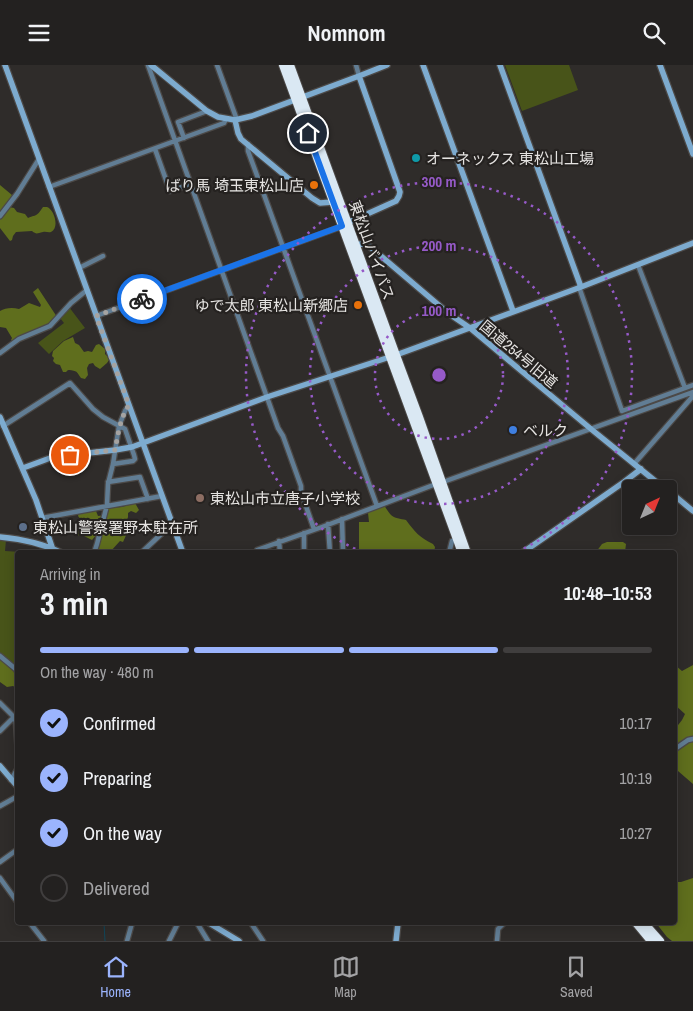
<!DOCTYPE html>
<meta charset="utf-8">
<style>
:root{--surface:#232120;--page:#2b2929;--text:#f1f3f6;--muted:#a3a3a5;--line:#403e3e;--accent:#9bb4fd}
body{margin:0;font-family:"Archivo Narrow","Noto Sans JP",sans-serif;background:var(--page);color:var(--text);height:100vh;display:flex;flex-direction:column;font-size:19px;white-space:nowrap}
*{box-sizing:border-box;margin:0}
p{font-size:16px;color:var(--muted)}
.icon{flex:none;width:28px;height:28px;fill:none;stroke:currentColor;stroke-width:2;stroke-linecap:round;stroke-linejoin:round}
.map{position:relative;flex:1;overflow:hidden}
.drawer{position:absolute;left:15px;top:485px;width:662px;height:375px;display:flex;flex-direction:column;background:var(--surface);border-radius:5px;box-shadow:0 2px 12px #0003,0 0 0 1px var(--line)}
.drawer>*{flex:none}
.needle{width:32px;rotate:43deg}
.buttons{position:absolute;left:622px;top:415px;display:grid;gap:10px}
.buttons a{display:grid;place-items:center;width:55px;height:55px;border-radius:5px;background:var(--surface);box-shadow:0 2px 12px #0003,0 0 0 1px var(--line);font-size:25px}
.pin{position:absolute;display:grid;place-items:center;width:42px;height:42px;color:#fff;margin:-21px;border:2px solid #fff;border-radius:50%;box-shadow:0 1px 5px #0007}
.courier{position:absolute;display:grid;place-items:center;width:50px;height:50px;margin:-25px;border:4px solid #1a73e8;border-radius:50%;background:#fff;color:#222;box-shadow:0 1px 6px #0007}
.overview em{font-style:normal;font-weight:700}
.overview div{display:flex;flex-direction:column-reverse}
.overview{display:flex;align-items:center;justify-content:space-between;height:85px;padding:0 25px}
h1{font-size:32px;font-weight:700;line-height:38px}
.bar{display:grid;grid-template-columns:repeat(4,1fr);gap:8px 5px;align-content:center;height:60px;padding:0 25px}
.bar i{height:6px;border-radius:4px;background:var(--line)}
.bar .selected{background:var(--accent)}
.bar p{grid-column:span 4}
ol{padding:0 25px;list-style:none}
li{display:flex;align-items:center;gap:15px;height:55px}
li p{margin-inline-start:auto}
li .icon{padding:5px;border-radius:50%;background:var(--accent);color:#111;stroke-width:4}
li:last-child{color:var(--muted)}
li i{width:28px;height:28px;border:2px solid var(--line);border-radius:50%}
header{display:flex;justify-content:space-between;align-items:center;height:65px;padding:0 25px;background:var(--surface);font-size:22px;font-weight:700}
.tab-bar{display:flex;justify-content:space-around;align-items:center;height:70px;border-top:1px solid var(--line);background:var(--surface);font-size:14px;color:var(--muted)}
.tab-bar a{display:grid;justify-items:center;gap:2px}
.tab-bar .selected{color:var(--accent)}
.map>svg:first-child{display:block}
.green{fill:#485419}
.forest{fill:#5f6e1d}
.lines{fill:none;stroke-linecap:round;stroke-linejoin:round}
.stream{stroke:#11475a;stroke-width:1}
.street-casing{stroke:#4c4947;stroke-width:7}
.secondary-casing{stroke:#4c4947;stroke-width:8}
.highway-casing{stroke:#4c4947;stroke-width:10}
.street{stroke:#617d94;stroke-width:4.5}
.secondary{stroke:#7dabcf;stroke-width:5.5}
.highway{stroke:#dae8f3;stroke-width:8}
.done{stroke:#a5a3a1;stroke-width:5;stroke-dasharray:0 9}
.route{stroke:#1a73e8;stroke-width:6}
.ring{fill:none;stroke:#965ac8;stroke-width:2.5;stroke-dasharray:2.5 5}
.culture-dot{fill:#0f9aa8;stroke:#252220;stroke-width:2}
.food-dot{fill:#e8710a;stroke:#252220;stroke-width:2}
.shop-dot{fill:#3f7fe0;stroke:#252220;stroke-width:2}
.education-dot{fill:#8d6e63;stroke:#252220;stroke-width:2}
.service-dot{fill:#5c6f8a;stroke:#252220;stroke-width:2}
.labels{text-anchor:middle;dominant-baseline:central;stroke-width:4.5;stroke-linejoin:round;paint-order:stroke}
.poi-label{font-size:15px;fill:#e5e3e1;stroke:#252220;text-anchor:start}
.street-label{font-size:15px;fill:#e5e3e1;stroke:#252220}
.centre{fill:#965ac8;stroke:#252220;stroke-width:2.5}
.ring-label{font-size:15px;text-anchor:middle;font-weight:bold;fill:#965ac8;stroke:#252220;stroke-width:4.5;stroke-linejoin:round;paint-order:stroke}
</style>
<header><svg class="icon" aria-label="menu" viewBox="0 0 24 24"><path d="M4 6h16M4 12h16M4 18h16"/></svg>Nomnom<svg class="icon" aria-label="search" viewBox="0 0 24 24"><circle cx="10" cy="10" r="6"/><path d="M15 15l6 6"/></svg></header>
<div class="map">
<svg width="693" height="876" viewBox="0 0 693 876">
<rect width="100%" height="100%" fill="#2f2c2a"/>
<path class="green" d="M505,0H569L578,25L522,46Z
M69,242L85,263L63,276L49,289L38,278L64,258L60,253Z
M0,474L6,475L5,486L21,487L18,488L17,602L0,588Z"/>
<path class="forest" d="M0,120L12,130L9,142L14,143L17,147L25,149L28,153C38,149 36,152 43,142C44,142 45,142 47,142C54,144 60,163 51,167C48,168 46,166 43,167C37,168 37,170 32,166L16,167L13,171L12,175L10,176L0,163Z
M38,223L57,252L50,260L33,265L13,276L11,275L12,273L6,263L0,262V246C5,243 12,242 19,244L29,238L40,242L41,240L33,227Z
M73,272L75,278L79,280L84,287L88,286L92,287L96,280L99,279L105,284V289L107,291L109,295L107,298L100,304L95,301L93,298L89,299L87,303L88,310L85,314L81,313C76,306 78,306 68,305L66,307H63L60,300L56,299L53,296L54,293L52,291L53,286L64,276Z
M135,438L139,445L136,448L131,446L128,448V452L125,462L128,466L123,477L120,476L110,487H95L98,482L104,465L103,463L99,461L98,468L92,475L84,471L76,470L75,467L81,460L82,456L78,451L79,448H85L96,446L98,451L106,450L108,443L122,442Z
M384,440C386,443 388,447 391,450C394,453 401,454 406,455C415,467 419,472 433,479L435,482L434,488L412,487L408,486L404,488H359V457H369L368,448L369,446Z
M607,477H623L626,479L625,487H596L602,479Z
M0,593L13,603L14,608L17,612V623L13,621L7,622L0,617Z
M675,600L682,606L693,600V719L678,706L675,709V664L682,655L685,649L675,640Z
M693,813V876H672L667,872L656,858H675V817H681Z"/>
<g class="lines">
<path class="stream" d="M104,858L105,876"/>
<g class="street-casing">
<path id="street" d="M148,0L278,363L283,371L301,421V427L314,464
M217,0L237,55
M356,0L359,11
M184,73L178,57L207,46
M248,79V86L255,105L377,441
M155,84L170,126L191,119
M49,122L224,58L226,54
M0,151L17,129L39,94
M638,200L685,323
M79,203L103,191
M579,222L622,346L693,320
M96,251L343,161
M0,288L19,274L50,261L71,238L87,225
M3,361L70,318L93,344L103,352L125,364L134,390L135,394L133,396L113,399
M634,399L693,331
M108,417L140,412L148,434
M443,417L693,327
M42,453L162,431
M342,454L343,488
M328,459L330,488
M304,468V488
M279,476L280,488
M94,488L97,479L107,440L108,419L113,399L119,361L125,346L129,340
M141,488L172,459
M257,488V485L322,462L436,419
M449,488L452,476L457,475
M0,591L18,606
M0,638L14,652L16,657L18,688
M0,666L18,648
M675,684L688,675L693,674
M11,715L18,703
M0,741L18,731
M0,797L18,784
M0,813L18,838
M30,858L44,876
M197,858L208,876
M251,858L263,876
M127,876L132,858
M169,876L178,858
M497,876L498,864L504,858"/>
</g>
<g class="secondary-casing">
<path id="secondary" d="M5,0L183,488
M151,0L207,46L218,52L235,55L252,51L359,11L387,0
M423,0L513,246
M500,0L581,222
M660,0L693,89
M235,55L238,68L241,74L312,133L320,138L333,137
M347,158L396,136L399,131L400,127L359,11
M355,180L361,179L368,180L448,248L470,263L591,364L665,424
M0,352L36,435L54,488
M23,403L53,392L115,385L132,382L267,332L396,290L581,222L693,178
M669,426L693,446
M0,472C22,474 42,478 62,488
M522,488L624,417L641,404
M0,701L18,722
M209,858L239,876
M396,876L398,858"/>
</g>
<g class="highway-casing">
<path id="highway" d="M283,0L462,488
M290,0L396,290L419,352L467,488
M636,858L651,876
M644,858L660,876"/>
</g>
<use href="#street" class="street"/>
<use href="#secondary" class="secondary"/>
<use href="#highway" class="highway"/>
</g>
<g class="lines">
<path class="done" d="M70,390L115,385C118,370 120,353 129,340L96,251L142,234"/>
<path class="route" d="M142,234L342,161L308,68"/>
</g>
<g class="ring">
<circle cx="439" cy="310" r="64"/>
<circle cx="439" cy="310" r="129"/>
<path d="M362 487A193 193 0 1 1 516 487"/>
</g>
<circle class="culture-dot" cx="416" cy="93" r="5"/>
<g class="food-dot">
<circle cx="314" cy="120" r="5"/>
<circle cx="358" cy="240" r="5"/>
</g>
<circle class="shop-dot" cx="513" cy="365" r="5"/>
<circle class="education-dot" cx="200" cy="433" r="5"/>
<circle class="service-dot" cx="23" cy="462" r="5"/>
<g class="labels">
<g class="poi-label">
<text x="426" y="93">オーネックス 東松山工場</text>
<text x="304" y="120" text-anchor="end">ばり馬 埼玉東松山店</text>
<text x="348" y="240" text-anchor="end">ゆで太郎 東松山新郷店</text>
<text x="523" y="365">ベルク</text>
<text x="210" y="433">東松山市立唐子小学校</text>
<text x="33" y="462">東松山警察署野本駐在所</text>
</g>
<g class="street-label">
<text transform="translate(372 185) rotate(70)">東松山バイパス</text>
<text transform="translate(519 289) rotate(40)">国道254号旧道</text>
</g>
</g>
<circle cx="439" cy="310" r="8" class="centre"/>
<g class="ring-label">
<text x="439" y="122">300 m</text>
<text x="439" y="186">200 m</text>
<text x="439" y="251">100 m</text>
</g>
</svg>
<div class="buttons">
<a><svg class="needle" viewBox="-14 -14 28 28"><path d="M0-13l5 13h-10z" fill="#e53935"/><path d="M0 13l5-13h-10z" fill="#a3a3a5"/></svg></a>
</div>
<div class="pin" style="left:70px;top:390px;background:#ea580c"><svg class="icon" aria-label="bag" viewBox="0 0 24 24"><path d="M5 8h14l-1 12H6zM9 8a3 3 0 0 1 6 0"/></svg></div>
<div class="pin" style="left:308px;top:68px;background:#1f2937"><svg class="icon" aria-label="home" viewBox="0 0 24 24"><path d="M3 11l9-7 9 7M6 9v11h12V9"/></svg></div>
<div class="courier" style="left:142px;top:234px"><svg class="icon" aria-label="bike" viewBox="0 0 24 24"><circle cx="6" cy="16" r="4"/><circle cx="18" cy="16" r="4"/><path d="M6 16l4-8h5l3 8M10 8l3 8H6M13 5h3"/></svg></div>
<section class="drawer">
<div class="overview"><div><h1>3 min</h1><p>Arriving in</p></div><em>10:48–10:53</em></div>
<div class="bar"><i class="selected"></i><i class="selected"></i><i class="selected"></i><i></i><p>On the way · 480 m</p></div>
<ol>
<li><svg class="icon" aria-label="check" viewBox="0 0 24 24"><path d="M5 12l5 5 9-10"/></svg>Confirmed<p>10:17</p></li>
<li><svg class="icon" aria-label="check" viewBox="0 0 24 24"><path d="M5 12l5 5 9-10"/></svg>Preparing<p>10:19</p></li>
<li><svg class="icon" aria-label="check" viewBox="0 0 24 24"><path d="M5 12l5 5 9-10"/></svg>On the way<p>10:27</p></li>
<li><i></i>Delivered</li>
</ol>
</section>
</div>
<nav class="tab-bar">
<a class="selected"><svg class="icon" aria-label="home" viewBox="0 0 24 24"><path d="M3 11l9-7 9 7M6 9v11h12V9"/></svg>Home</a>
<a><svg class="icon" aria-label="map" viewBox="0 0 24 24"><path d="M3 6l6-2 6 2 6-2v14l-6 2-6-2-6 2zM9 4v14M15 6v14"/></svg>Map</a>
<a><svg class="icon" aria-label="saved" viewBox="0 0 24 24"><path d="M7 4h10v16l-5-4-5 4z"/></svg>Saved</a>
</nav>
